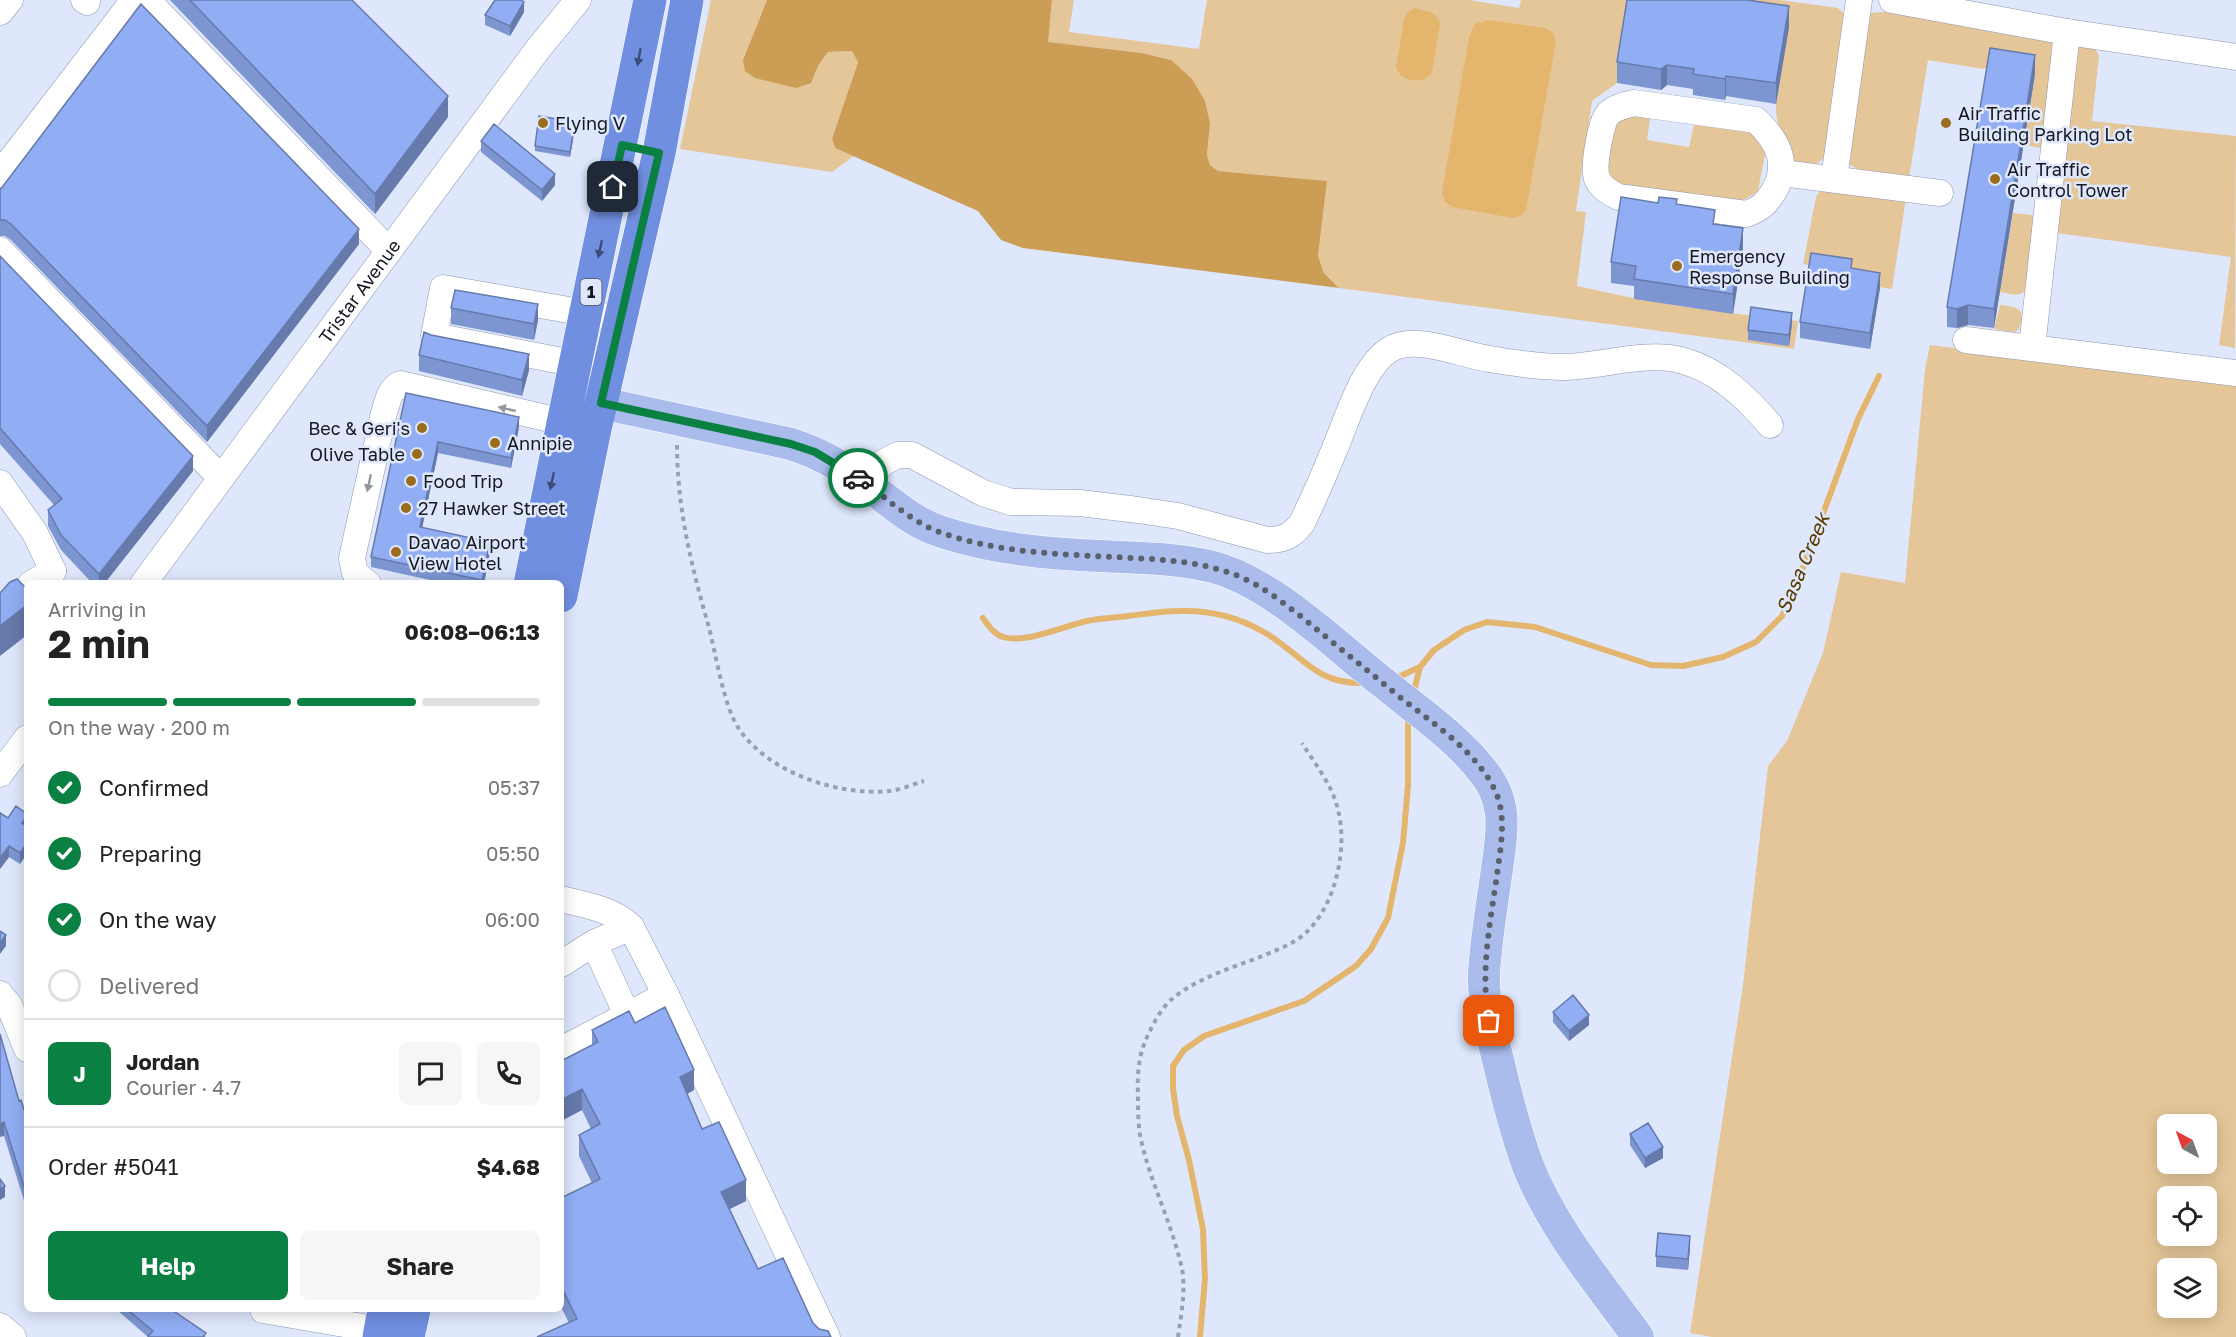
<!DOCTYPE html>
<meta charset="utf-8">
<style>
:root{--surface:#fff;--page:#f6f6f6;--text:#222;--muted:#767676;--line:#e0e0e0;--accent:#0b8043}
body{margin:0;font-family:"Golos Text",sans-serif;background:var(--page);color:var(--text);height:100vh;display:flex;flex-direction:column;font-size:22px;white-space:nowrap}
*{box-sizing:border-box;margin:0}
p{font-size:20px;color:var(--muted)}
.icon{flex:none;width:33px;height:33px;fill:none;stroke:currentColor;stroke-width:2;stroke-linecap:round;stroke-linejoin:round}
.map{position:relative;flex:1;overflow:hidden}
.side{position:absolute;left:24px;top:580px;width:540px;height:732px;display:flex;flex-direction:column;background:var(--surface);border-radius:9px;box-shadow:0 3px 15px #0003}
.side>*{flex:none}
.needle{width:39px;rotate:319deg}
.buttons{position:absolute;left:2157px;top:1114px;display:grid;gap:12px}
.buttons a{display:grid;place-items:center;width:60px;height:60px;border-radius:9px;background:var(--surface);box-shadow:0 3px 15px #0003;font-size:30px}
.pin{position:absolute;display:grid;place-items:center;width:51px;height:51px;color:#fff;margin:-26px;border-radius:12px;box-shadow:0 3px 9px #0006}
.courier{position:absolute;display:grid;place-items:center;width:60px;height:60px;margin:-30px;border:4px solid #0b8043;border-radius:50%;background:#fff;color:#222;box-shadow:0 2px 8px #0007}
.head em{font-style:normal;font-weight:700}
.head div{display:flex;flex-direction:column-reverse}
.head{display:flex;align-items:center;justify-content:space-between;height:102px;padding:0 24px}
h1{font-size:39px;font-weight:700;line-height:45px}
.bar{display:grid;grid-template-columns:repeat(4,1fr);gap:9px 6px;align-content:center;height:72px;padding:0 24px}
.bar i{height:8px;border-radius:4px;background:var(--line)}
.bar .on{background:var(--accent)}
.bar p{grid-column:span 4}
.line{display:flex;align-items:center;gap:15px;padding:0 24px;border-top:2px solid var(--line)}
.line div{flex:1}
.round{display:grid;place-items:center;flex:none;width:63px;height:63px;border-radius:9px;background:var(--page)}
ol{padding:0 24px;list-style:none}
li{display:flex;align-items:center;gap:18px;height:66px}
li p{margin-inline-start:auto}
li .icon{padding:6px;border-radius:50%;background:var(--accent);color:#fff;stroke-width:4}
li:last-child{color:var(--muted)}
li i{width:33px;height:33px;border:3px solid var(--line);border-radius:50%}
.button{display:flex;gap:12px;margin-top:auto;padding:12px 24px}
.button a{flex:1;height:69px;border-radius:9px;background:var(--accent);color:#fff;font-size:24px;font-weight:700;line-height:69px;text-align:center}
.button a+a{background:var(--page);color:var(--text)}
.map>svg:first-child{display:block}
.green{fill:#e5c699;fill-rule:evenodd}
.forest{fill:#cc9e55}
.water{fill:#e4b56c}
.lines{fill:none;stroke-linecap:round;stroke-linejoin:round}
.stream{stroke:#e4b56c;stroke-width:6}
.minor-casing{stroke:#8d97ae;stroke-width:27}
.major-casing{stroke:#fff;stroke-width:33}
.highway-casing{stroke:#fff;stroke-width:34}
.path{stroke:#99a1b1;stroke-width:4;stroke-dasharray:4.5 4.5;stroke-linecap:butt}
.minor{stroke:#fff;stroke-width:26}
.major{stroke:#a9bcec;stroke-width:32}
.highway{stroke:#708fe0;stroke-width:33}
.wall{fill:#7d96d2}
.shaded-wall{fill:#667aab}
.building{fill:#91aef4;stroke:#667aab;stroke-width:1.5}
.oneway{fill:#3d4e76}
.oneway2{fill:#95979b}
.done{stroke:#5b606d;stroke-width:6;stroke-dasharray:0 10.8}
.route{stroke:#0b8043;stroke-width:8}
.poi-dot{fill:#996d1b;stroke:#dee7fb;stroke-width:2}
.labels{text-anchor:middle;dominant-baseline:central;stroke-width:5;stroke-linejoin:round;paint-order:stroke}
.shield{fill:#dee7fb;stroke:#515662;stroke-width:1.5}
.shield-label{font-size:16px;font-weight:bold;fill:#141820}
.poi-label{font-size:18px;fill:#141820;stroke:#dee7fb;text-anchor:start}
.street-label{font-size:18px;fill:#141820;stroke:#dee7fb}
.water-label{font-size:20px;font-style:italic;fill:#5b3d00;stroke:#dee7fb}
</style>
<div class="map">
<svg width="2236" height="1337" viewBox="0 0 2236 1337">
<rect width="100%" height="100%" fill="#dee7fb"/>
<path class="green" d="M711,0H767L743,60L811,83L818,66L828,52L852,51L858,62L832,139L835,148L854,156L832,172L680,149Z
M1052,0H1074L1069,32L1199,49L1207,0H1469L1519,8L1521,0H1780L1838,8L1846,16L1827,154L1814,167L1795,165C1784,151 1775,121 1776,104L1630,3L1617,83L1592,101L1576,211L1586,212L1577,286C1650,303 1723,313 1798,321L1794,349L1339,288L1324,273L1318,256L1327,181L1218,171L1210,165L1207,155L1210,124L1171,60L1142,53L1047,42Z
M1883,12L2058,41L2042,148L2024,145L1990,67L1983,69L1928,60L1909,178L1859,170L1849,164L1864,21L1871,13Z
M2074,46L2095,48L2099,56L2092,121L2236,136L2235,348L2219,345L2231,257L2050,232Z
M1630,116L1650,118L1647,140L1689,147L1694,125L1753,132L1766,149L1758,191L1739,203L1623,186L1614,181L1606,165L1612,128L1620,119Z
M1822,188L1906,198L1892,289L1853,283L1854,273L1803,264L1816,197Z
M2013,213L2032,215L2036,218L2027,289C2019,298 2011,294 2000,292Z
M2000,305C2018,307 2028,309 2018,330L2014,332L1994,329Z
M1930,345L2236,383V1337H1712L1690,1333L1743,985L1768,766L1787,741L1823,653L1841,572L1905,583L1925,370ZM2168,1125H2206V1164H2168ZM2168,1197H2206V1236H2168ZM2168,1269H2206V1308H2168Z"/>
<path class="forest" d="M767,0H1052L1048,42L1142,53L1171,60L1192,79L1205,101L1210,124L1207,155L1210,165L1218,171L1327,181L1318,256L1324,273L1339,288L1023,248L1001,240L978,211L835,148L832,139L858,62L852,51L828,52L818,66L811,83L796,88L755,78L745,71L743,60Z"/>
<path class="water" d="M1415,8C1426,11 1436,11 1440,23L1432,73C1424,85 1400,82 1396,67L1404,19L1407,13Z
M1489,20L1545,28L1553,33L1556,41L1526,210L1520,216L1512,218L1453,207L1445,202L1442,193L1469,37L1475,24Z"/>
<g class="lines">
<path class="stream" d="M983,618C988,625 994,634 1003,637C1025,644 1064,626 1087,621C1101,618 1115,618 1128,616C1145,614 1162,611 1179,611C1209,610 1236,616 1262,631C1302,653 1313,685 1366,683
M1394,679L1420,667
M1413,695L1420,667L1434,650L1464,630L1487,622L1535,627L1651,665L1683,666L1723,657L1756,642L1782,616L1797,584L1858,419L1879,376
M1200,1337L1205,1279L1203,1229L1189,1160L1177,1116L1173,1089V1066L1184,1050L1204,1036L1304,1001L1356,966L1371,949L1388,918L1403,843L1408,785V717"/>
<g class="minor-casing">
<g id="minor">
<path d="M84,0L87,2"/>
<path d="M147,0L389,251"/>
<path d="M1892,0L2067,32L2236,57"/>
<path d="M0,12L10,0"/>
<path d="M1634,103L1756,120C1777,140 1790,163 1774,191C1766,204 1760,209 1746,214L1618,197C1609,192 1597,186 1596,174C1594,164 1601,120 1608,114C1615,107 1625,105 1634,103Z"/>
<path d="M1782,173L1940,193"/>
<path d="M0,174L134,0"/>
<path d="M1834,179L1859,0"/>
<path d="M0,250L221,478"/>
<path d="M1966,340L2236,373"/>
<path d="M2032,347L2067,32"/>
<path d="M593,367L434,336L443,288L620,319"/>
<path d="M864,482L884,462L898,455H912L983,493L1011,502L1080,503L1138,510L1178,516L1267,540C1284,540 1292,536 1302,523C1314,498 1325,473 1335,448C1347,420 1363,366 1389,350C1414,333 1460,355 1490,359C1513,363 1538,367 1562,367C1599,367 1648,350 1684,361C1719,371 1746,397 1770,425"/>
<path d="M0,483L35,533L53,571"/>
<path d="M31,584L53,571"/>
<path id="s1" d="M143,584L538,49L578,0"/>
<path d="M368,584L355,573L352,558L384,413C388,401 389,390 400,384L580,426"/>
<path d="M0,774L27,738"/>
<path d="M561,899C585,905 613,909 631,927L666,995L827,1337"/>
<path d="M594,943L627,1015"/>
<path d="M561,964L594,943L631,927"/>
<path d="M0,994L9,1005L27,1049"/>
<path d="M561,1050L666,995"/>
<path d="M263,1310L397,1333"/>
<path d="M0,1326L13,1337"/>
</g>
</g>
<g class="major-casing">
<path id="major" d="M601,403L791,444C819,453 842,466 865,483C890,501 912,523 942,532C994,549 1048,554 1101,556C1138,558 1177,558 1213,567C1271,582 1334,644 1381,681C1415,709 1454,735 1481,769C1492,782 1499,796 1501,813C1503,829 1500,847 1498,862C1493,899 1486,937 1484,974C1483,1004 1492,1035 1499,1064C1507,1098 1516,1133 1528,1166C1553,1229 1599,1283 1638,1337"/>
</g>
<g class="highway-casing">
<path id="highway" d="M530,584L650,0
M561,596L595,429L659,153L687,0
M379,1337L384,1310
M408,1337L414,1310"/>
</g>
<path class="path" d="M677,445C677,506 691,565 708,624C716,653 723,705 739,729C769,773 838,796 889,791C901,790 913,784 924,781
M1178,1337C1181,1315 1186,1291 1182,1269C1172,1223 1149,1180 1140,1135C1138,1122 1138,1108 1138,1094C1137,1072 1139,1052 1149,1033C1154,1022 1163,1006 1172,999C1207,970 1256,963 1295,941C1333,918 1349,852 1338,810C1333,786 1315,764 1302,743"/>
<use href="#minor" class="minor"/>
<use href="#major" class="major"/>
<use href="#highway" class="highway"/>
</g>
<path class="wall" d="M170,0H352L448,117L375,214Z
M524,12L510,36L485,25V15Z
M1789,27L1776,104L1726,96L1725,100L1693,95V89L1667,85L1661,90L1617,83V62Z
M2035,74L1994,328L1968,325L1957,328L1947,327V307Z
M575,127L570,157L535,151V146Z
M481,141L555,185L542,201L481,152Z
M0,190L359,244L207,442L11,240L5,236H0Z
M1658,203L1677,205L1715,224L1743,249L1733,314L1634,299V286L1611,283V262Z
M0,256L193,471L104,584H93L61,550L48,526V510L54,505L0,444Z
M1852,268L1880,288L1870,349L1800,338V322Z
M451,308L538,320L534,340L451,324Z
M1792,324L1789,346L1748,340V330Z
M431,335L529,370L522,396L419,371V355Z
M406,393L519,427L511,468L438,453L422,528L490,552L484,584H448L371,567V557Z
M0,813L8,818L27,814L20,864L9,857L0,869Z
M1553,1012L1589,1025L1569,1041L1553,1022Z
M635,1023L694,1090L687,1094L702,1129L746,1201L730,1209L758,1269L813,1323H569L561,1307V1198L592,1183L579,1156V1135L591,1129L582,1110L561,1121L592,1045V1030Z
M0,1034L19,1101L27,1119V1210L4,1136Z
M1630,1134L1663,1158L1645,1168L1630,1145Z
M1690,1247L1688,1270L1656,1267V1256Z
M117,1310H172L206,1337H148Z"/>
<path class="shaded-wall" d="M524,2V12L510,36V26Z
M1789,6V27L1776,104V83Z
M2035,55V74L1994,328V309Z
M1667,65V85L1661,90V69Z
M1726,76V96L1725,100V79Z
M448,96V117L375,214V194Z
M575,122V127L570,157V152Z
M555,174V185L542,201V190Z
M1743,228V249L1733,314V294Z
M359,229V244L207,442V426Z
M1880,273V288L1870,349V333Z
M538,304V320L534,340V324Z
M1968,305V325L1957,328V309Z
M1792,313V324L1789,346V335Z
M529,354V370L522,396V380Z
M519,417V427L511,468V458Z
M438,442V453L420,538V527Z
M193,456V471L104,584H99V574Z
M490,542V552L484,584H482Z
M27,605V635L0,656V626Z
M27,816V826L22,823Z
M27,843V854L20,864V853Z
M9,846V857L0,869V858Z
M6,935V946L0,954V943Z
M1589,1015V1025L1569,1041V1031Z
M694,1070V1090L680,1098V1077Z
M582,1089V1110L561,1121V1100Z
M4,1122V1136L0,1137V1124Z
M1663,1147V1158L1645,1168V1158Z
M746,1180V1201L721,1213V1192Z
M5,1186V1197L0,1200V1189Z
M1690,1236V1247L1688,1270V1259Z"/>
<path class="building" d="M190,0H352L448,96L375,194Z
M495,0H521L524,2L510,26L485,15Z
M1627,0H1747L1789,6L1776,83L1726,76L1725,79L1693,74L1694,69L1667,65L1661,69L1617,62Z
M141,4L359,229L207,426L11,224L5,220H0V190Z
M1990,48L2035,55L1994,309L1968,305L1957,309L1947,307Z
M539,116L575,122L570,152L535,146Z
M494,124L555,174L542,190L481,141Z
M1621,197L1658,203L1659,197L1677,199L1676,204L1715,210L1713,224L1743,228L1733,294L1634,279L1636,266L1611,262Z
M1811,253L1852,259L1851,268L1880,273L1870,333L1800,322Z
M0,256L193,456L99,574L61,535L48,510L62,499L0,428Z
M455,290L538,304L534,324L451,308Z
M1751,307L1792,313L1789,335L1748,330Z
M424,332L431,335L529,354L522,380L419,355Z
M406,393L519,417L511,458L438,442L420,527L490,542L482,580L371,557Z
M17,579L27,589V605L0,626V593L10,582Z
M16,806L27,814V816L22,823L27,826V843L20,853L9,846L0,858V813L8,818Z
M0,931L6,935L0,943Z
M1573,995L1589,1015L1569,1031L1553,1012Z
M665,1007L694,1070L680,1077L702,1129L719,1122L746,1180L721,1192L758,1269L783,1258L813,1323L819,1329L828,1331L831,1337H537L577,1319L561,1286V1198L600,1179L579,1135L600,1124L582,1089L561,1100V1061L598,1042L592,1030L629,1011L635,1023Z
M0,1034L19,1101L21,1100L27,1119V1196L4,1122L0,1124Z
M1648,1123L1663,1147L1645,1158L1630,1134Z
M0,1179L5,1186L0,1189Z
M1658,1233L1690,1236L1688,1259L1656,1256Z
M128,1310H172L206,1333L203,1337H149L148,1336L153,1331Z"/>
<defs><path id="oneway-solid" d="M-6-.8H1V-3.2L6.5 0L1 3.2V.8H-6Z" transform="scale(1.5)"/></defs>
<g class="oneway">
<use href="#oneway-solid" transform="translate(639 57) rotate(101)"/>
<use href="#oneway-solid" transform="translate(600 249) rotate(102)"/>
<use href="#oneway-solid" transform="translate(552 481) rotate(102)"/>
</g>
<g class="oneway2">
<use href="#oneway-solid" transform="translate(507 409) rotate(-167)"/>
<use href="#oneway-solid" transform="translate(369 483) rotate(102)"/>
</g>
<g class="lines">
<path class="done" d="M858,478C885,496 908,520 939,532C994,552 1055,554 1112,557C1153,559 1195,560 1233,574C1263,585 1289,607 1314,627C1343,651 1372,674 1401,698C1434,724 1484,757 1498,798C1506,822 1500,851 1497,875C1490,924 1480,972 1489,1021"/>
<path class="route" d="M613,187L622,145L659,153L601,403L791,444L815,452L858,478"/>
</g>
<g class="poi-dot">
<circle cx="543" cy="123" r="6"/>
<circle cx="1946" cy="123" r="6"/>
<circle cx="1995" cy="179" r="6"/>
<circle cx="1677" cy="266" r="6"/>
<circle cx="422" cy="428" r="6"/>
<circle cx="495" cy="443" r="6"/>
<circle cx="417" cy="454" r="6"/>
<circle cx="411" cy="481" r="6"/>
<circle cx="406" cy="508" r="6"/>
<circle cx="396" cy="552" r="6"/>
</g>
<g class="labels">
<rect class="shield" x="580.5" y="279" width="21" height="26" rx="4.5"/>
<g class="shield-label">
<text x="591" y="292">1</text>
</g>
<g class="poi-label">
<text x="1958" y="113">Air Traffic<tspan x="1958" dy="21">Building Parking Lot</tspan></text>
<text x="555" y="123">Flying V</text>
<text x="2007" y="169">Air Traffic<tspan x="2007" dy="21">Control Tower</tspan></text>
<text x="1689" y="256">Emergency<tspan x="1689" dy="21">Response Building</tspan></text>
<text x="410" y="428" text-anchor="end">Bec &amp; Geri's</text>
<text x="507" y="443">Annipie</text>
<text x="405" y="454" text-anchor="end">Olive Table</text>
<text x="423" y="481">Food Trip</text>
<text x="418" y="508">27 Hawker Street</text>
<text x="408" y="542">Davao Airport<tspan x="408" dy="21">View Hotel</tspan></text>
</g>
<g class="street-label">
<text stroke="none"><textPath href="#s1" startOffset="364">Tristar Avenue</textPath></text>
</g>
<g class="water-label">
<text transform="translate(1802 563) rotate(-67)">Sasa Creek</text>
</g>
</g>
</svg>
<div class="buttons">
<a><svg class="needle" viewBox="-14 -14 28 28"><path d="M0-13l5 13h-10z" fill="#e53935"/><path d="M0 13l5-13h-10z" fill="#767676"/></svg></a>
<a><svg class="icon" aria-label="locate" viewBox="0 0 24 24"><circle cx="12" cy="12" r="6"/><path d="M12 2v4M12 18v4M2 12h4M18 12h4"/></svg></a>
<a><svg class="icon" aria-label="layers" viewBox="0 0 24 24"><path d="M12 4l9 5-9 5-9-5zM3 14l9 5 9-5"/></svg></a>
</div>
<div class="pin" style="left:1489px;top:1021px;background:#ea580c"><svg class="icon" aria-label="bag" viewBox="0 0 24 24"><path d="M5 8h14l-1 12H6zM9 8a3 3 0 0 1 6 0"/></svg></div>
<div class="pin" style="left:613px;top:187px;background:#1f2937"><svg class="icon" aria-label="home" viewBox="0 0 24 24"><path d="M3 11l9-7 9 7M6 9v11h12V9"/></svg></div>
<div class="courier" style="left:858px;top:478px"><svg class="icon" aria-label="car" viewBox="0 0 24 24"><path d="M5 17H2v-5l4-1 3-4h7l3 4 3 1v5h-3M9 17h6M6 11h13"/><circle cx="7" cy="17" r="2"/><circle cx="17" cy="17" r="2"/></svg></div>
<section class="side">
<div class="head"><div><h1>2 min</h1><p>Arriving in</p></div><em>06:08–06:13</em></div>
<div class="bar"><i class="on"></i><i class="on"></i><i class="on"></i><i></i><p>On the way · 200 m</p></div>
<ol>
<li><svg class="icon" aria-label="check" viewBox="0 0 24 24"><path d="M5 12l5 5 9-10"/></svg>Confirmed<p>05:37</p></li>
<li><svg class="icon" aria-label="check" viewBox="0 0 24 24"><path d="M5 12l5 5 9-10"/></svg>Preparing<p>05:50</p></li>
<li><svg class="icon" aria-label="check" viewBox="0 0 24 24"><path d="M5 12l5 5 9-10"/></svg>On the way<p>06:00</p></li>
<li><i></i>Delivered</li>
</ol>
<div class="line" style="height:108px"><b class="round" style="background:var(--accent);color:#fff">J</b><div><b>Jordan</b><p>Courier · 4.7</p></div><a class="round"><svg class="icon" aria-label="chat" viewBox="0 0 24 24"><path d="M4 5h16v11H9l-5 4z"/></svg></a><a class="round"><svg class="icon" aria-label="phone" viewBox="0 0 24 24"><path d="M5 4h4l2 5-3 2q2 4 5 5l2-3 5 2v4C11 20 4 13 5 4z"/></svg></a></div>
<div class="line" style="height:78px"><div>Order #5041</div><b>$4.68</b></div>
<div class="button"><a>Help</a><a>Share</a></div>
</section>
</div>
